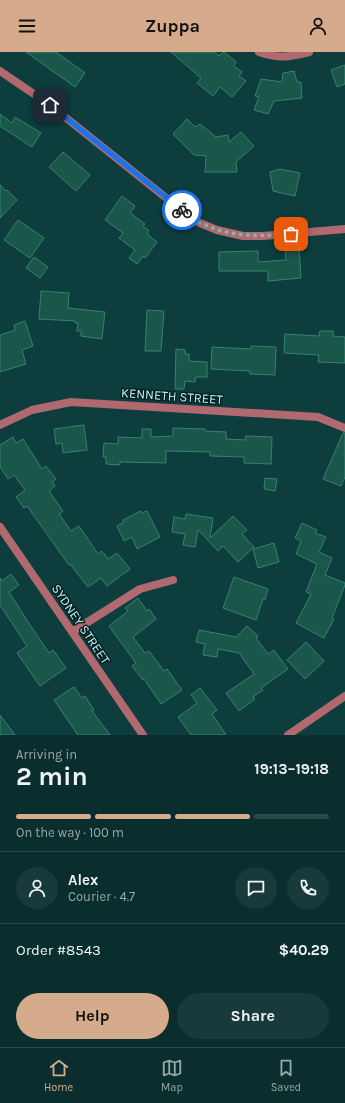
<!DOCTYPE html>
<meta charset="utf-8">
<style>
:root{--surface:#0a2e2e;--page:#183a3a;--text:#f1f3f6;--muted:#99a8aa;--line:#2a4a4a;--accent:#d6ab8b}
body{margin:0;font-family:Karla,sans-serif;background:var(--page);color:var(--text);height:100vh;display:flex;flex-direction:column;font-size:15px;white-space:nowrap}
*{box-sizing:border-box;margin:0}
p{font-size:13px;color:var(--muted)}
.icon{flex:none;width:22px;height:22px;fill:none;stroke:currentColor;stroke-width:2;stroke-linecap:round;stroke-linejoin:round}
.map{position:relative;height:683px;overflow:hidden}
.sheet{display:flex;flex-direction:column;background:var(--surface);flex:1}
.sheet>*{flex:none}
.pin{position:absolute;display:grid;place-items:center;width:34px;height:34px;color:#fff;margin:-17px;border-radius:8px;box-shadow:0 2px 6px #0006}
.courier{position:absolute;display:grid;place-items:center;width:40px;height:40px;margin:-20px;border:3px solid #1a73e8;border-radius:50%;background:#fff;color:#222;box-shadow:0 1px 5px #0007}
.summary em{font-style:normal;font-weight:700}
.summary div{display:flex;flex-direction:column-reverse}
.summary{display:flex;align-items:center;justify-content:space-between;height:68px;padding:0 16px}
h1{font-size:26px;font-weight:700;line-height:30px}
.bar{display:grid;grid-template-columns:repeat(4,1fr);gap:6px 4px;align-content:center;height:48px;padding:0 16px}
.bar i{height:5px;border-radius:3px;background:var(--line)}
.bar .selected{background:var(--accent)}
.bar p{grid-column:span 4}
.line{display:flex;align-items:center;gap:10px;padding:0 16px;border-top:1px solid var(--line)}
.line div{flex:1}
.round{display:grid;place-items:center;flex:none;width:42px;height:42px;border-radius:21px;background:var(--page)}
.button{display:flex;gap:8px;margin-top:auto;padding:8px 16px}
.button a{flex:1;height:46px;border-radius:24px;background:var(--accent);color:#111;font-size:16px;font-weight:700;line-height:46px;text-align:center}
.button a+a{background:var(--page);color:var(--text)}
header{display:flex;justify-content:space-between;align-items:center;height:52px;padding:0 16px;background:var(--accent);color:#111;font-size:18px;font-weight:700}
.tab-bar{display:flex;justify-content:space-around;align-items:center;height:56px;border-top:1px solid var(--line);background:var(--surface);font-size:11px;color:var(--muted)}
.tab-bar a{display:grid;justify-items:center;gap:2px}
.tab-bar .selected{color:var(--accent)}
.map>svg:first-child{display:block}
.building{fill:#1a574a;stroke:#348371}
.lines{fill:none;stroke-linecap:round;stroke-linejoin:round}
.street{stroke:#b06a6f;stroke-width:8}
.done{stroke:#87b2b1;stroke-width:4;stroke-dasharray:0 7.2}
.route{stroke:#1a73e8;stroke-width:5}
.labels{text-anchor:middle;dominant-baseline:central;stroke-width:3;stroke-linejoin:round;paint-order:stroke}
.street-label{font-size:13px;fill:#c9f1f0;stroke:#002223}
</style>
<header><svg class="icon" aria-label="menu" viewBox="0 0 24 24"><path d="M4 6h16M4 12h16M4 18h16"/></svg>Zuppa<svg class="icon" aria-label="person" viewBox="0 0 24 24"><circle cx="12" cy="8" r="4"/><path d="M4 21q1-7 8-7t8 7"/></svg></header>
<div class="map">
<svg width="345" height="683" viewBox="0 0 345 683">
<rect width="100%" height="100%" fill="#0d3d3d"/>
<path class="building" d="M26,0H56L85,21L75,35Z
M171,0H215L219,4L223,0H224L236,10L234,14L242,20L239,24L246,29L232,45L220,35L213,44L197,31L201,26Z
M345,13V32L337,35L331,18Z
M294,19L297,30H301L302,46L274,49L268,62L254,58L259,45L255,44L261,27L282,30L283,21Z
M0,62L12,71L15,65L41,81L32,95L0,74Z
M187,67L195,75L200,72L216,85L228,83L229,90L241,80L254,94L236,110L237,120H205L206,104L194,103L173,82Z
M63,100L90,123L76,139L49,115Z
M280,117L300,121L295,144L273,139L270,120Z
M0,133L6,139L7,138L17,148L0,166Z
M122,144L135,154L130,161L145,172L143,174L149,179L147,182L157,190L145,206L143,204L137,212L129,206L135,198L119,186L123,181L105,168Z
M18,168L44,186L30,206L4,188Z
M299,195L301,226L268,229V219H219V200L258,199V210L286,208L285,196Z
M34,205L48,215L40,226L26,216Z
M41,239L69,241L68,256L105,260L102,287L81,284V279H77L78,271H75V269L39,267Z
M147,258L164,259L161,299H145Z
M25,269L33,294L22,298L26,312L0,320V283L15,278L14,273Z
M320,279H333V284L345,285V311L318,310L319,303L284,301L285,282L319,284Z
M251,294L276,295L275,323L250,322V319L211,317L212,295L251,297Z
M176,297L185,298V302H189V309L207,310V325H196L195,330L185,329L184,337H175Z
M84,373L87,398L63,401L62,391L56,392L54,377Z
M173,376L205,377V379L226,380V387L245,388L246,384L272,385L271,412L244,411V405L210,404V400L166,399V411L120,410V413L106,412V405H103L104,391L118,392V385L142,386V377H151V385L173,384Z
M343,381H345V425L341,434L323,427Z
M13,385L16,391L23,387L42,417L46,414L56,427L52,430L55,434L49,439L63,459L59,462L71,479L79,474L98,502L102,499L108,507L117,501L130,517L107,534L101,526L88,535L70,512L69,513L27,454L24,456L16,445L25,438L14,423L8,427L0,415V393Z
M265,426L277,427L275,439L264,437Z
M141,459L142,461L147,459L160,485L137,497L132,485L124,489L117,474L124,470L123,468Z
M186,462L213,466L210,486L233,464L247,478L242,482L254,495L238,510L223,494L218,499L198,478L195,495L183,493L185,482L172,480L174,465L185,467Z
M302,471L317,478L315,481L326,485L319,500L332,506L325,523L345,531V533L332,566L334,567L324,586L296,571L311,542L306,540L317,512L296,502L301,489L295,486Z
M274,491L279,510L258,516L253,497Z
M11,522L19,533L9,540L30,573L49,601L53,598L66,616L40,634L17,601L27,594L0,553V526L2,529Z
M234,525L268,537L265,548L263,547L256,568L223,556Z
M138,546L147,559L149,557L156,567L133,585L145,601L149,599L164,619L167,617L182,638L161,652L144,627L143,628L132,614L136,611L109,574L128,559L125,556Z
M247,574L258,584L256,586L268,602L274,598L288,617L261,636L263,638L253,645L255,647L239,659L226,641L254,622L239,601L218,597L217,605L203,603L205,592L196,590L199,578L236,585Z
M306,590L324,609L305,627L287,608Z
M74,635L82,646L85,644L94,658L92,659L110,683H78L54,648Z
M200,636L217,658L212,662L226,683H191L178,665L197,651L191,643Z
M0,663L15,683H0Z"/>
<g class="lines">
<path class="street" d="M259,0C279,7 289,5 309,0
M0,19L50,53L195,169L217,178L243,184H263L345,177
M0,373L32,358L71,350L318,365L345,376
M0,475L143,683
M72,580L140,537L173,528
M288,683L345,644"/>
</g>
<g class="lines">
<path class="done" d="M182,158C186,161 190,165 194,168C198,171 204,172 208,174C236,186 262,184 291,182"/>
<path class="route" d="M50,53L182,158"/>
</g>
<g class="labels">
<g class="street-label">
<text transform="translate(172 344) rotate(4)">KENNETH STREET</text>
<text transform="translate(81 572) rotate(56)">SYDNEY STREET</text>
</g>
</g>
</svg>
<div class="pin" style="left:291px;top:182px;background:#ea580c"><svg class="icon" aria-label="bag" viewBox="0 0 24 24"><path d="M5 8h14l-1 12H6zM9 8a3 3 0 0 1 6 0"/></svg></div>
<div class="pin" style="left:50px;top:53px;background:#1f2937"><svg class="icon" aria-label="home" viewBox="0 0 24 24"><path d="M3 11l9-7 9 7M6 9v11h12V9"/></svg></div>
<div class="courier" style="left:182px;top:158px"><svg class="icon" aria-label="bike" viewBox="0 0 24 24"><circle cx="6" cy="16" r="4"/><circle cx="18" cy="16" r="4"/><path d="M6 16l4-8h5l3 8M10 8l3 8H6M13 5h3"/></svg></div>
</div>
<section class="sheet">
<div class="summary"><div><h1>2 min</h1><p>Arriving in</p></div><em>19:13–19:18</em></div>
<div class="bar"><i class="selected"></i><i class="selected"></i><i class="selected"></i><i></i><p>On the way · 100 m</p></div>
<div class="line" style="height:72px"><a class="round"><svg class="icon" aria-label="person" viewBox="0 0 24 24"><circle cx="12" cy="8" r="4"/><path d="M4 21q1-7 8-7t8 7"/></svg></a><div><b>Alex</b><p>Courier · 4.7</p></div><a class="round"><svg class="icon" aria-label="chat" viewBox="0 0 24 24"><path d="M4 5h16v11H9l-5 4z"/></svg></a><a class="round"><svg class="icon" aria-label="phone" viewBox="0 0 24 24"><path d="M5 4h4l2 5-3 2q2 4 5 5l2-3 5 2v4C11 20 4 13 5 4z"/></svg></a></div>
<div class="line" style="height:52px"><div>Order #8543</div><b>$40.29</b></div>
<div class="button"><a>Help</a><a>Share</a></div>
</section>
<nav class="tab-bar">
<a class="selected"><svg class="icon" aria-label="home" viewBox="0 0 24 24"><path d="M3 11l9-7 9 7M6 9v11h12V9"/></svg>Home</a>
<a><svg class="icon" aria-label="map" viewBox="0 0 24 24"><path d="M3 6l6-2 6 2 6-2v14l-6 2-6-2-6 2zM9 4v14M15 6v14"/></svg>Map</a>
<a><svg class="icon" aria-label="saved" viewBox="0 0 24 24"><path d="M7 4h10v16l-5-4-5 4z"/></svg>Saved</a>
</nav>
